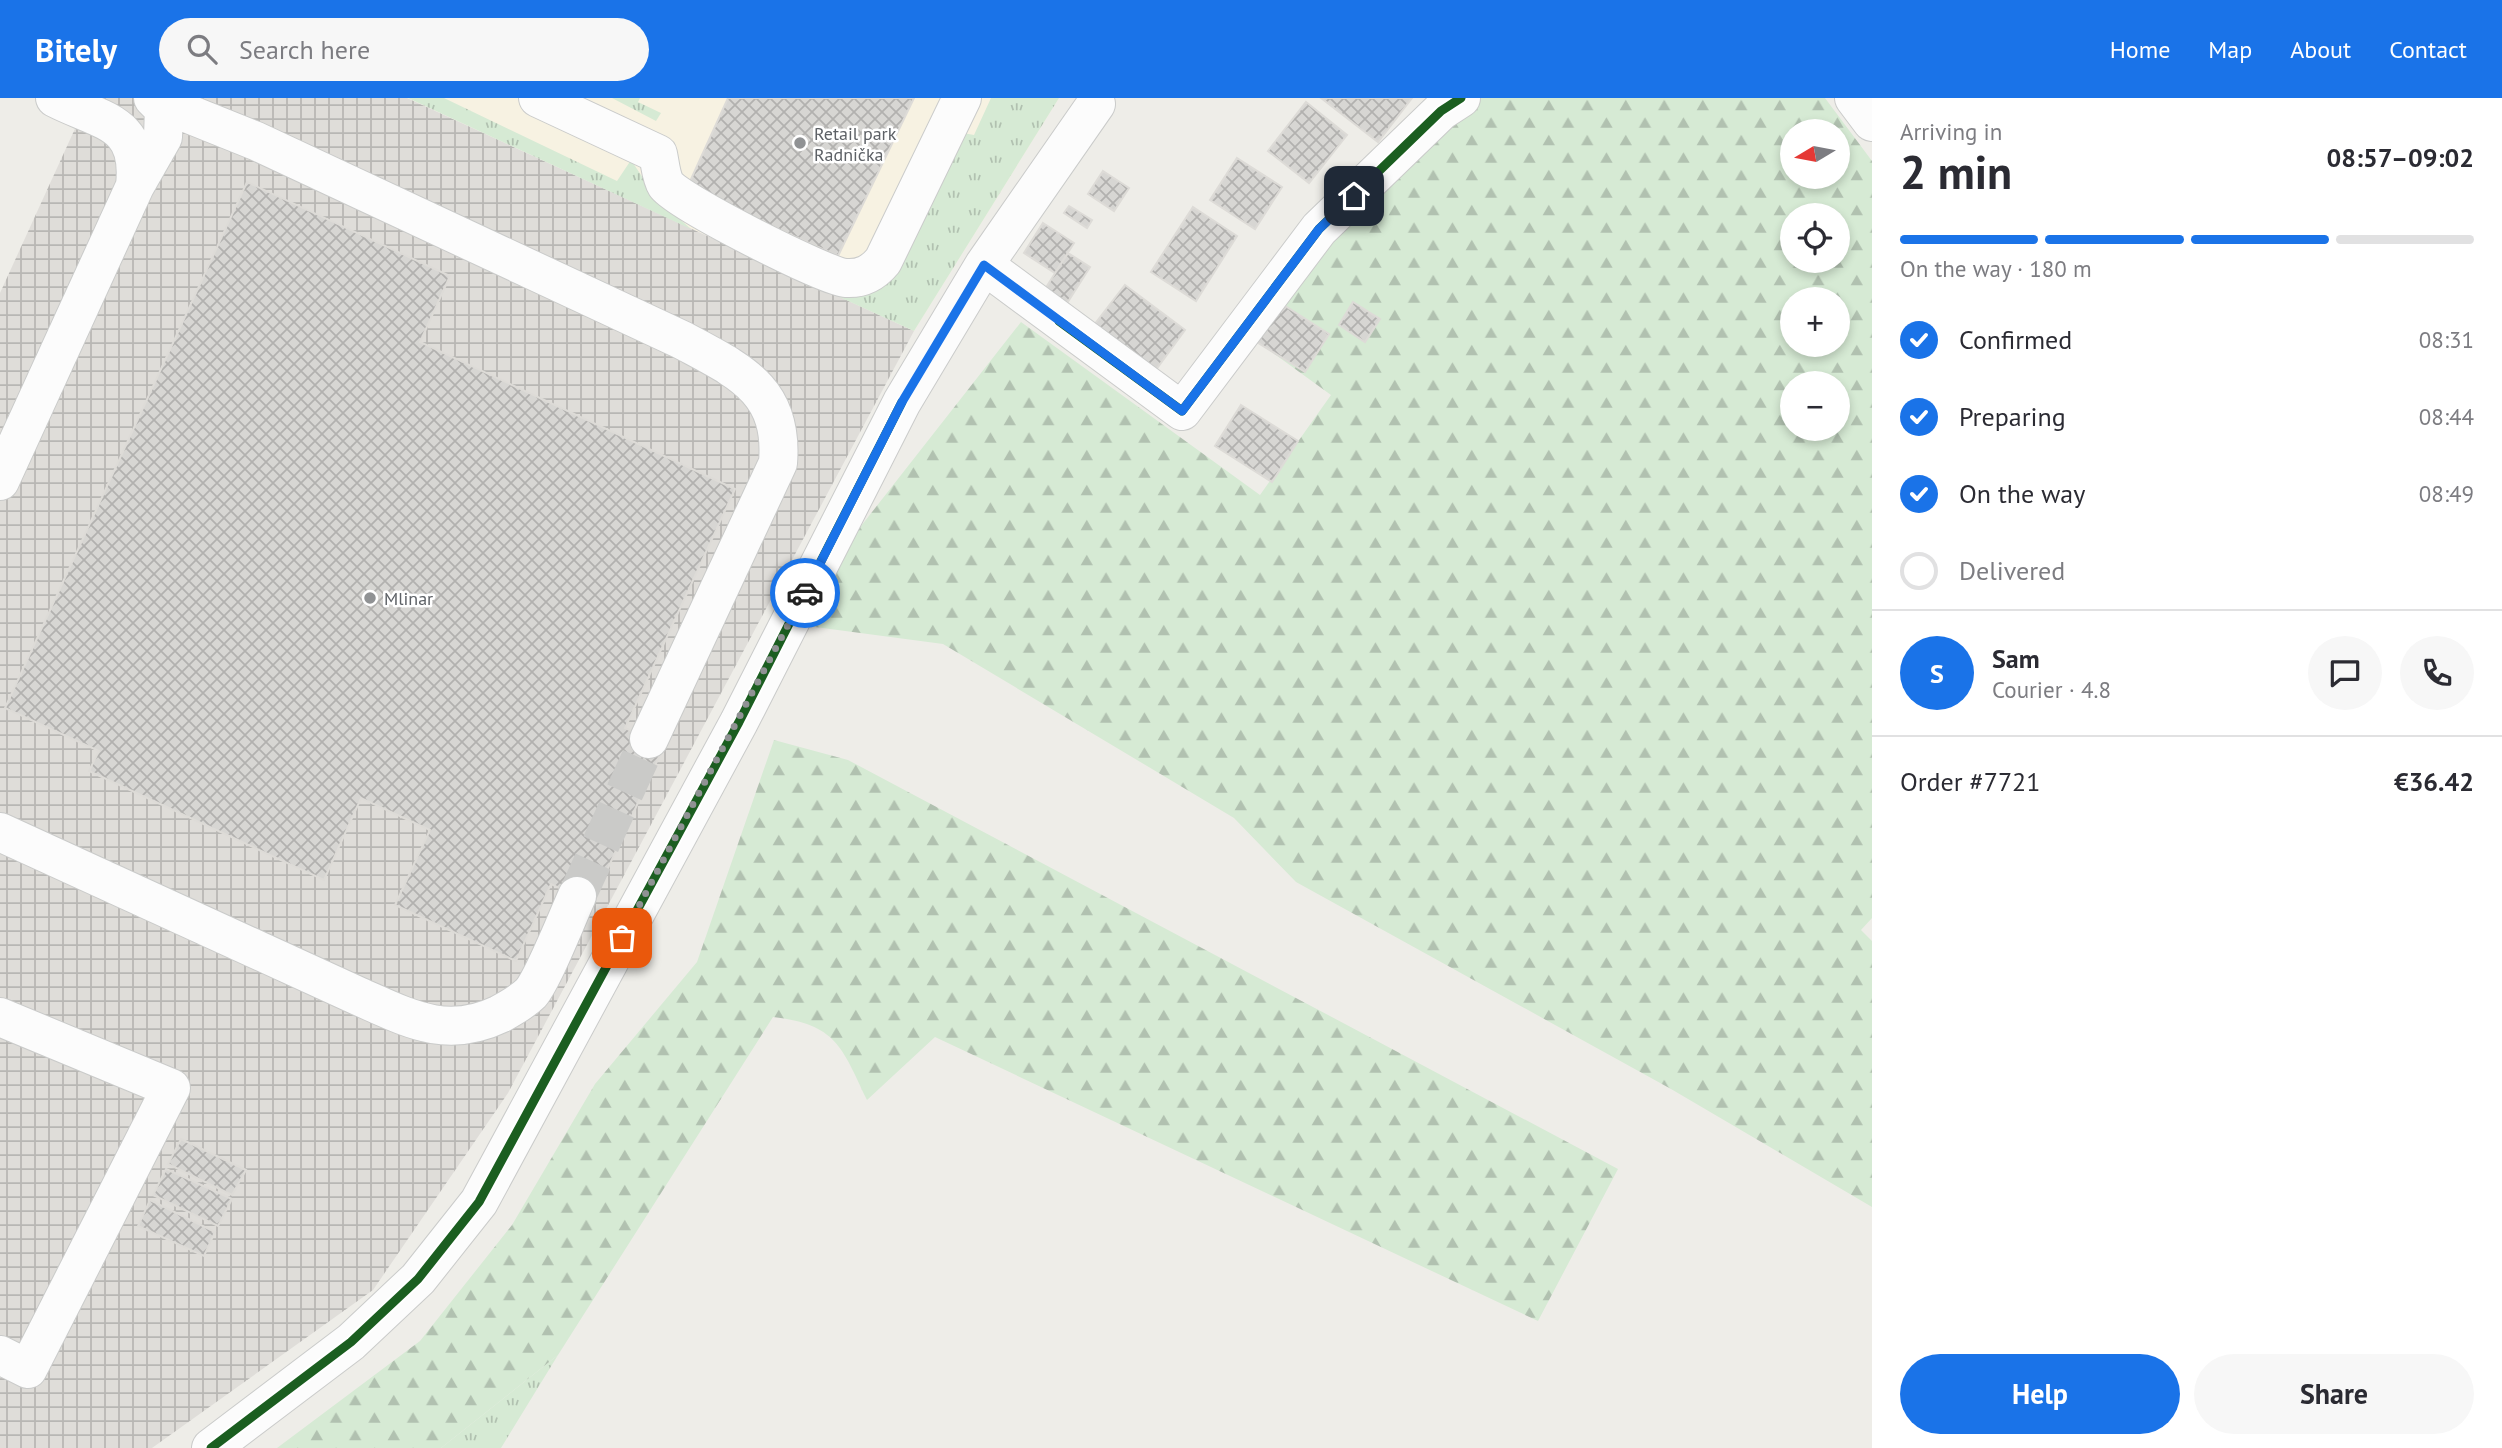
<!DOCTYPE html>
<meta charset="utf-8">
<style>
:root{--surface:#fff;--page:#f7f7f7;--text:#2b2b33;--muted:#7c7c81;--line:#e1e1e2;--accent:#1a73e8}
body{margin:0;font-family:"PT Sans",sans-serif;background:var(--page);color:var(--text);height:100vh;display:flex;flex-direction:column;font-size:26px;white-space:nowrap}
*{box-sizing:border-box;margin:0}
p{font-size:23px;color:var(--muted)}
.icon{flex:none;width:38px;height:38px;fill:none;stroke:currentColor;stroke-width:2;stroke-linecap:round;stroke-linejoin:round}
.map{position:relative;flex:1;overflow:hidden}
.side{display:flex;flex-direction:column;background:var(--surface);width:630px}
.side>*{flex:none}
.needle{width:46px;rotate:260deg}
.controls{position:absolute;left:1780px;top:21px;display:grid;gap:14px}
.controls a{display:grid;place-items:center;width:70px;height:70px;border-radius:50%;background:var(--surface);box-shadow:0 4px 10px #0003;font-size:35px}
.pin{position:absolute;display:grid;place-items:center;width:60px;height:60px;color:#fff;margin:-30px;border-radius:14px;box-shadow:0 4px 10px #0006}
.courier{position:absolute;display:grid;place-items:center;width:70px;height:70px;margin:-35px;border:5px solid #1a73e8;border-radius:50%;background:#fff;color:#222;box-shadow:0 2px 9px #0007}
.overview em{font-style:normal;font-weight:600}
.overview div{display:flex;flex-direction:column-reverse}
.overview{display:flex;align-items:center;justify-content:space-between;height:119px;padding:0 28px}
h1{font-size:46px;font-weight:600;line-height:52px}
.bar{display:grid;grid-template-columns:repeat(4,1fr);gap:10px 7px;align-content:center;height:84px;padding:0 28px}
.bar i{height:9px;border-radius:5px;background:var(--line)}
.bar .active{background:var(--accent)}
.bar p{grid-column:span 4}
.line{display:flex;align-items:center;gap:18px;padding:0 28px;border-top:2px solid var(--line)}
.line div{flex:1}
.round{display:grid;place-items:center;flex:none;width:74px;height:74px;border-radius:37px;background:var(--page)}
ol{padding:0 28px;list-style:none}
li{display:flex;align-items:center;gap:21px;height:77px}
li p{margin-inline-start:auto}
li .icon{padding:7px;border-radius:50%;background:var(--accent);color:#fff;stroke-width:4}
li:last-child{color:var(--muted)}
li i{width:38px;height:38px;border:4px solid var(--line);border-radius:50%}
.button{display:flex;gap:14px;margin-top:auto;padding:14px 28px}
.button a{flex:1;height:80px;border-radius:42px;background:var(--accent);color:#fff;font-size:28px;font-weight:600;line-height:80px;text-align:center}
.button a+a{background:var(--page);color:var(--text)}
header{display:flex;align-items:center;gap:42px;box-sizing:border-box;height:98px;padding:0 35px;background:var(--accent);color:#fff}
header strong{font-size:33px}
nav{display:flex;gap:38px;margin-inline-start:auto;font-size:24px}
.search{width:490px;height:63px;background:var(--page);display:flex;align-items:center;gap:18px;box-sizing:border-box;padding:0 24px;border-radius:38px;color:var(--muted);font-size:26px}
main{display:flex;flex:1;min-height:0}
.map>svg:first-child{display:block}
.commercial{fill:#f7f2e2}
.industrial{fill:url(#industrial-grid)}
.grass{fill:url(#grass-tufts)}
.forest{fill:url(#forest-firs);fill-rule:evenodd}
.building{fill:url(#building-cross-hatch);stroke:#dddbd7;stroke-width:2}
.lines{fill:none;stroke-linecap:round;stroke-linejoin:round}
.minor-tunnel{stroke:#cacac8;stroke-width:38;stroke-dasharray:38 19;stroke-linecap:butt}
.minor-casing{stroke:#cacbca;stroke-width:40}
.minor{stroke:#fcfcfc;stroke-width:38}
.cycleway-casing{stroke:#fff;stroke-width:13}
.cycleway{stroke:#1b5e20;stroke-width:9}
.done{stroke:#909294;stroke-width:7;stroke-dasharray:0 12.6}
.route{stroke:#1a73e8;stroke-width:9}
.poi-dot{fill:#909294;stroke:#fff;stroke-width:2.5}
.labels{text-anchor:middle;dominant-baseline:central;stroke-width:5;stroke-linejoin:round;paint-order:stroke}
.poi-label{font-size:18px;fill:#5d6166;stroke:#fff;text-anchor:start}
</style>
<header>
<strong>Bitely</strong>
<div class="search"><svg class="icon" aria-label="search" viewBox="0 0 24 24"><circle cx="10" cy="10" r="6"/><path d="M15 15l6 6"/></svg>Search here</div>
<nav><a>Home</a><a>Map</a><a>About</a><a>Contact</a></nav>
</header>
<main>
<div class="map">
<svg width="1872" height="1350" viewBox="0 0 1872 1350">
<defs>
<pattern id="industrial-grid" width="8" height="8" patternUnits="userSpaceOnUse" patternTransform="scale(1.75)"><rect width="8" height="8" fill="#dfddd9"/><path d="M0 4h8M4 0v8" fill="none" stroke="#b8b7b4"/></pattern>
<pattern id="grass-tufts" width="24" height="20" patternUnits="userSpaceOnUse" patternTransform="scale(1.75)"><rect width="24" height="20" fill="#d6ead4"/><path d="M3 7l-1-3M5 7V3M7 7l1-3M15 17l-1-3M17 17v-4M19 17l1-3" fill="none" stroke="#b1c1b0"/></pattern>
<pattern id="forest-firs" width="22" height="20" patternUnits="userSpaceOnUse" patternTransform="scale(1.75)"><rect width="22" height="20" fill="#d6ead4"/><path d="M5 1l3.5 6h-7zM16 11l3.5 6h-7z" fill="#b1c1b0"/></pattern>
<pattern id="building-cross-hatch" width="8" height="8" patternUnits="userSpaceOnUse" patternTransform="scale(1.75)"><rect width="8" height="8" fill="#d7d6d3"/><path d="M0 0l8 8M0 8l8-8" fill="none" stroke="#b2b1af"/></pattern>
</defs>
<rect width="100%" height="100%" fill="#eeede8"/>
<path class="commercial" d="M408,0H1059L914,233Z"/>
<path class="industrial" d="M89,0H407L914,233L508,995L373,1192L152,1350H0V195Z"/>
<path class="grass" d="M408,0H444L617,83L631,62L657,101L691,131Z
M612,0H640L638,4L661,15L656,23Z
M991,0H1059L914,233L833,196L963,35L974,37Z
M558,1257L501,1350H441Z"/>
<path class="forest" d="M1440,0H1825L1872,63V820L1861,832L1872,843V1109L1671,991L1296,784L1234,720L943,546L785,525L1021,224L1260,397L1331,297L1255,242ZM1792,33H1838V79H1792ZM1792,117H1838V163H1792ZM1792,201H1838V247H1792ZM1792,285H1838V331H1792Z
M774,642L848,662L1618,1071L1538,1223L935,939L867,1002C842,949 836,926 773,919L558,1257L441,1350H277L420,1243L512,1127L595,986L697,864Z"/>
<path class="building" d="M728,0H914L838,158L687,90Z
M1321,0H1412L1378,44Z
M1306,4L1347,37L1309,85L1268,53Z
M1237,60L1282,89L1255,131L1210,102Z
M1103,73L1129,90L1114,113L1088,96Z
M247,84L450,178L420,244L735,391L625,630L664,648L592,805L551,786L516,863L395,807L430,732L361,700L324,782L89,673L99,653L5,610Z
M1069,108L1092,122L1087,130L1064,115Z
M1193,109L1237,138L1196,203L1151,174Z
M1043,125L1074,145L1055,175L1024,155Z
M1068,155L1090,169L1062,213L1040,199Z
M1125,187L1185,232L1155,273L1094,227Z
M1279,204L1329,236L1305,274L1255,243Z
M1353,204L1380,221L1365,244L1339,227Z
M1241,307L1298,343L1272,384L1215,348Z
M181,1041L246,1072L232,1097L168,1066Z
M166,1071L232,1101L218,1128L153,1097Z
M150,1102L215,1134L204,1158L138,1128Z"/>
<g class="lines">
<path class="minor-tunnel" d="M577,798L649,641"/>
<g class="minor-casing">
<path id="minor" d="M55,0C102,24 142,23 135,88
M538,0L658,56C660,65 661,79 666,87C676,103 826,179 846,180C862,181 873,175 883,163L962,0
M1854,0L1872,24
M159,4L256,43L682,242C739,273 784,291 778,365L649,641
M984,167L1182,313L1319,131L1441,13L1461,0
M0,383L135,88L163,39L164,11L153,0
M0,734L358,898C408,920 446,942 500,916C511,910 522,904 531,895C544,879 567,820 577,798
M0,919L171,990L28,1271L0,1257
M211,1350L351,1244L418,1181L479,1104L739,624L902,304L984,167L1096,6"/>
</g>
<use href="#minor" class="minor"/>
<g class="cycleway-casing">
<path id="cycleway" d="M1059,223L1182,313L1319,131L1441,13L1461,0
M211,1350L351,1244L418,1181L479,1104L739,624L902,304"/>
</g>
<use href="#cycleway" class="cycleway"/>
</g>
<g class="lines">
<path class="done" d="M622,840L805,495"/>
<path class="route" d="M805,495L902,304L984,167L1182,313L1319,131L1354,98"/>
</g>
<g class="poi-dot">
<circle cx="800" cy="45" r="7"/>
<circle cx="370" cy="500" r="7"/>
</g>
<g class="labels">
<g class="poi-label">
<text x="814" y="35">Retail park<tspan x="814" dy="21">Radnička</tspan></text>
<text x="384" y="500">Mlinar</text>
</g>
</g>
</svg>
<div class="controls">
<a><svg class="needle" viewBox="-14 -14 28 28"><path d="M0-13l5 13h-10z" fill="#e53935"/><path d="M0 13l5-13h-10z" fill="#7c7c81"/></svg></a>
<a><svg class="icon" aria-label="locate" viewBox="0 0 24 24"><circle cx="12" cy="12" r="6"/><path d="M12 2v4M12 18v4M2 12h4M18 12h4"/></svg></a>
<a>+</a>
<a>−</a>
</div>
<div class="pin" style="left:622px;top:840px;background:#ea580c"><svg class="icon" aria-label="bag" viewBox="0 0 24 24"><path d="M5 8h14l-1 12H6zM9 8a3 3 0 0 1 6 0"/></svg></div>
<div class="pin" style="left:1354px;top:98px;background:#1f2937"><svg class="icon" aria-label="home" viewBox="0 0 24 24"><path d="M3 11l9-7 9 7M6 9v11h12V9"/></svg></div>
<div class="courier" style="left:805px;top:495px"><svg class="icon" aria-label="car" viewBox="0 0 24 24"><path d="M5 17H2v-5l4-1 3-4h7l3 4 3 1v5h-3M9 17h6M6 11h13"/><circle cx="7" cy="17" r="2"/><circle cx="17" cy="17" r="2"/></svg></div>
</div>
<section class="side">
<div class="overview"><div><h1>2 min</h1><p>Arriving in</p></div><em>08:57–09:02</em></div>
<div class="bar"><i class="active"></i><i class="active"></i><i class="active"></i><i></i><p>On the way · 180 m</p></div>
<ol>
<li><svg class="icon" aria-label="check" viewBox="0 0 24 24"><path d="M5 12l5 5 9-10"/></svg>Confirmed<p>08:31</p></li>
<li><svg class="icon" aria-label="check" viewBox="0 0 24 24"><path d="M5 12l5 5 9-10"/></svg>Preparing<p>08:44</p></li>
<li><svg class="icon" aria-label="check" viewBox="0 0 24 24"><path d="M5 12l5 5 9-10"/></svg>On the way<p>08:49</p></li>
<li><i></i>Delivered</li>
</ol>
<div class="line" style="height:126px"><b class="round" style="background:var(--accent);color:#fff">S</b><div><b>Sam</b><p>Courier · 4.8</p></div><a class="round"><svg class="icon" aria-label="chat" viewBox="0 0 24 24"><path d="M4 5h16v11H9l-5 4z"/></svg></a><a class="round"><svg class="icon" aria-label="phone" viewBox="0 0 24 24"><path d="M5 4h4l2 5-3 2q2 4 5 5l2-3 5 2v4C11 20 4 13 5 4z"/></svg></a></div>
<div class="line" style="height:91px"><div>Order #7721</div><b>€36.42</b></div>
<div class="button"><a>Help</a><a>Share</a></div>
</section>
</main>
